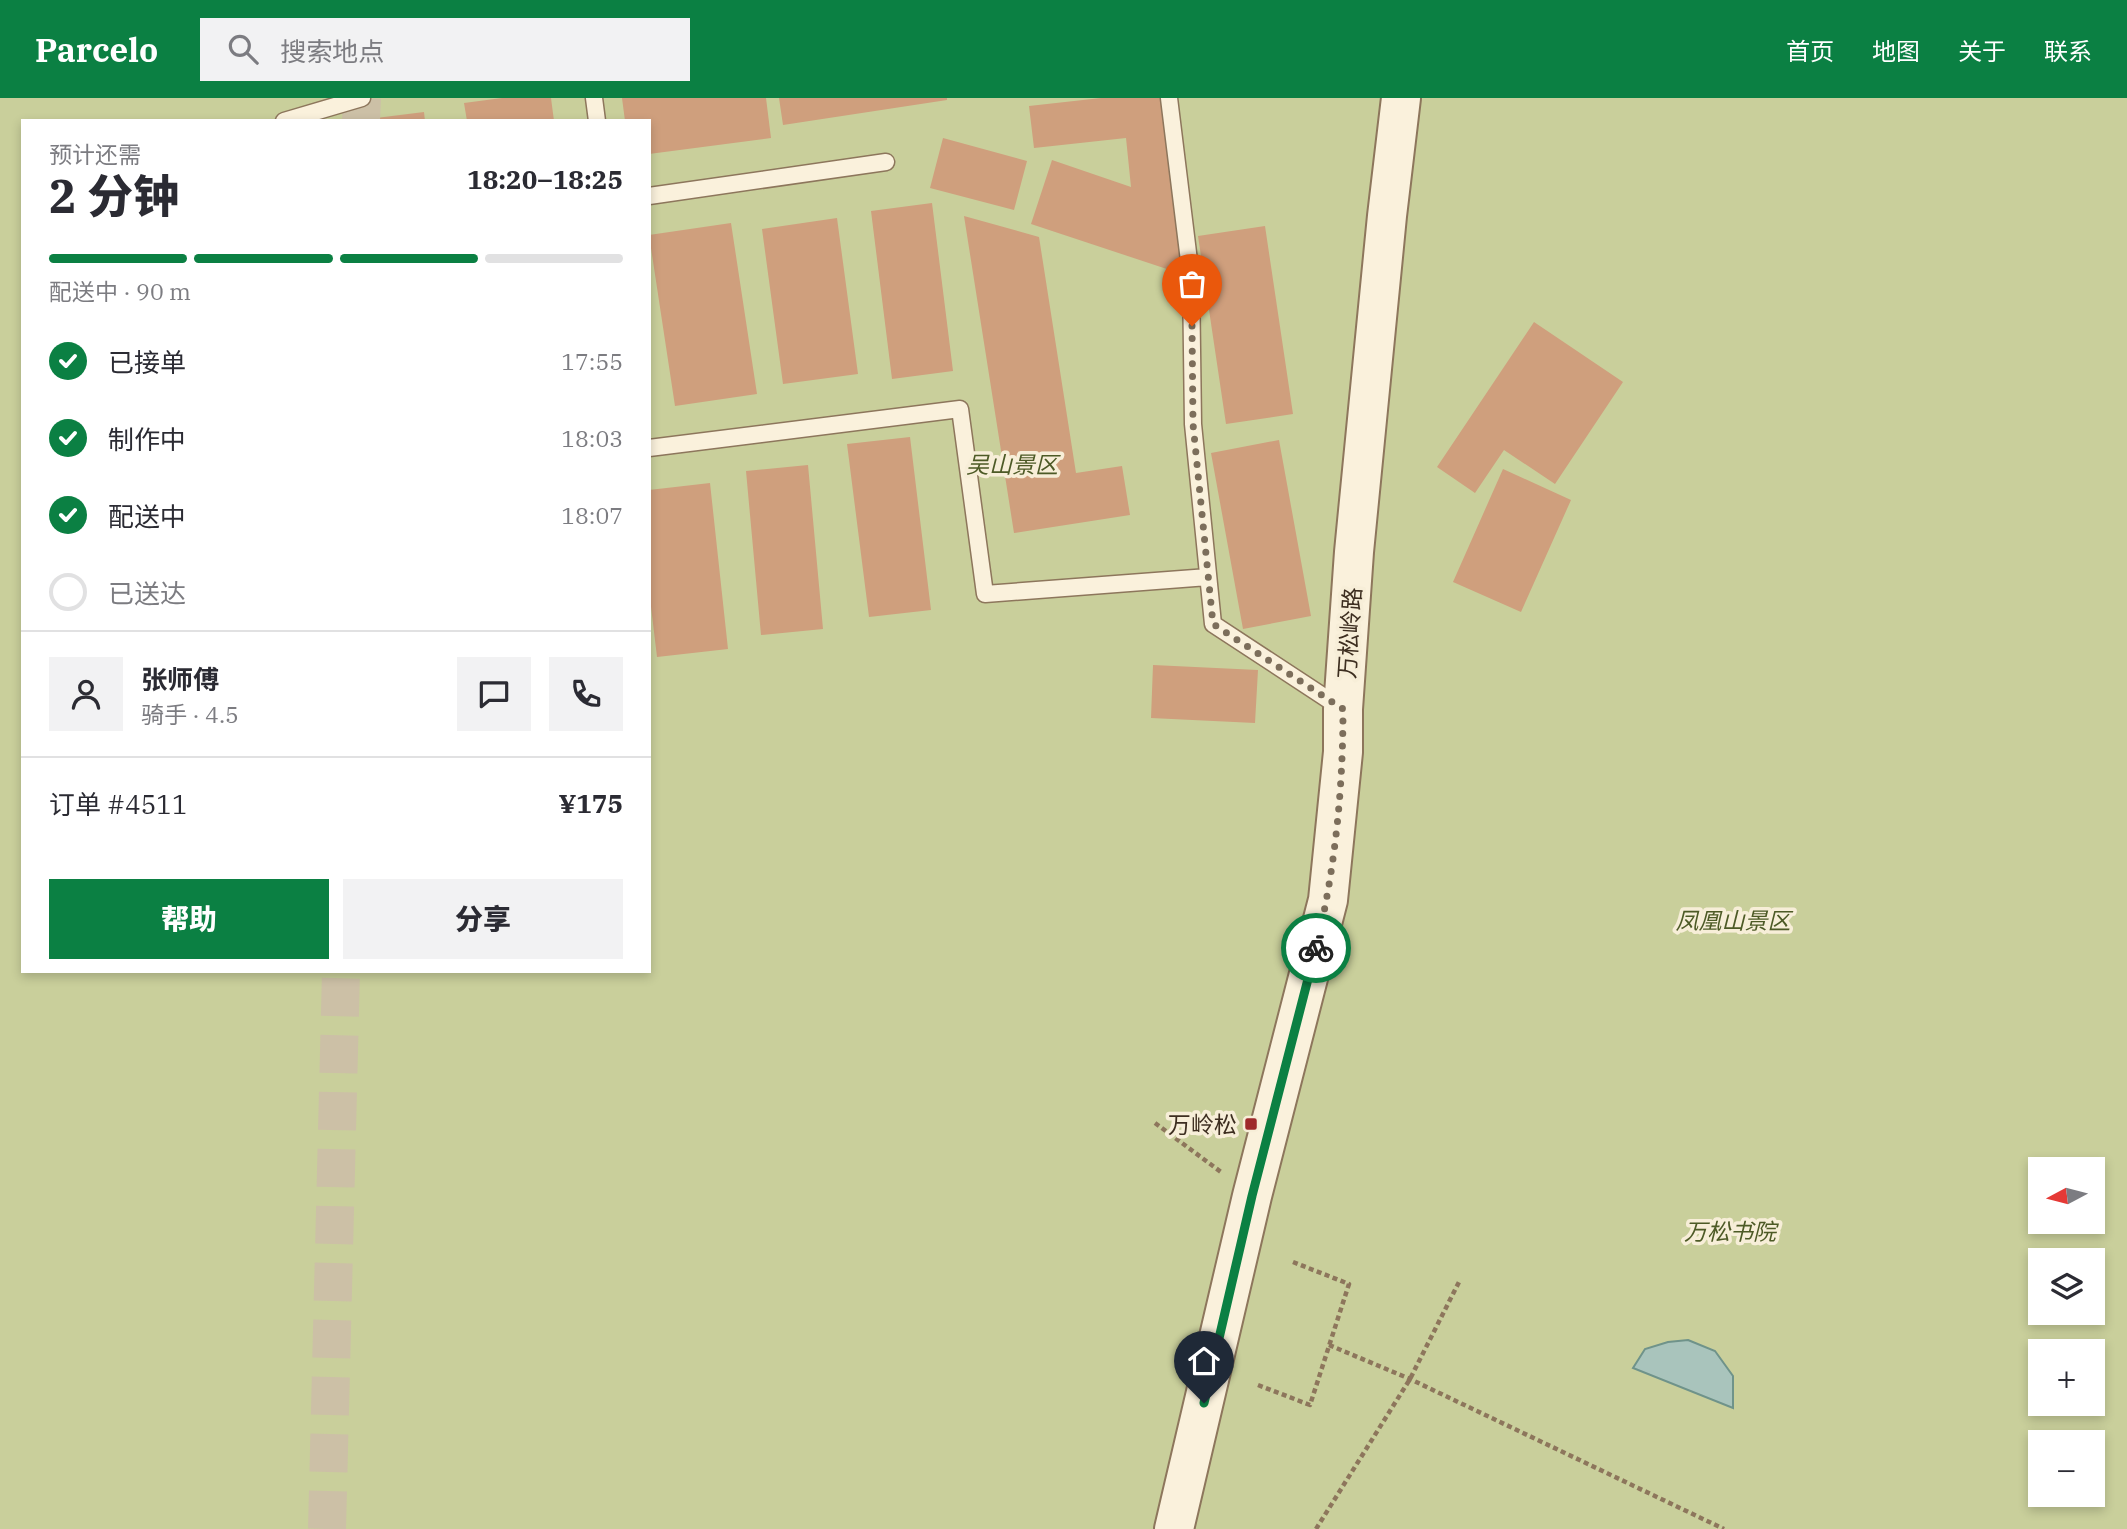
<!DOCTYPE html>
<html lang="zh">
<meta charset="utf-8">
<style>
:root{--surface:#fff;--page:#f2f2f3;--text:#2b2b33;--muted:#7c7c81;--line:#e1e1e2;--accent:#0b8043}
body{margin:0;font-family:"IBM Plex Serif","Noto Sans SC",serif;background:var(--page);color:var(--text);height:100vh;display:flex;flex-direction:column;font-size:26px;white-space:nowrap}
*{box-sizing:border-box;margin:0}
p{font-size:23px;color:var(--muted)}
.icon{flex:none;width:38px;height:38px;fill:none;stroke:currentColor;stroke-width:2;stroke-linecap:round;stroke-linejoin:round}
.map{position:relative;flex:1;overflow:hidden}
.side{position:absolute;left:21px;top:21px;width:630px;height:854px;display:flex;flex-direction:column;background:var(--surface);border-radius:0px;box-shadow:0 4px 10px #0003}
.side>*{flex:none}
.needle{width:46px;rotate:263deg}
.tools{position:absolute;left:2028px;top:1059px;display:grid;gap:14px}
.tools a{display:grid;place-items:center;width:77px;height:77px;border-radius:0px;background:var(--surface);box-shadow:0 4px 10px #0003;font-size:35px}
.pin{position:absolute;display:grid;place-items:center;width:60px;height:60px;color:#fff;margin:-72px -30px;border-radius:50% 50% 50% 0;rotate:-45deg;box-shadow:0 0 7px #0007}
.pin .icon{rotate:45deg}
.courier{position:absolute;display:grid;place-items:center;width:70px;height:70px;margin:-35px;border:5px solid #0b8043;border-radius:50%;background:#fff;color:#222;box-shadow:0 2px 9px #0007}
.overview em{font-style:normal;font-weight:800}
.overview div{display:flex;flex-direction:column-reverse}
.overview{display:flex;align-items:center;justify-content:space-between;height:119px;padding:0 28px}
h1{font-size:46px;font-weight:800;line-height:52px}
.bar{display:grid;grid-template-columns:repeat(4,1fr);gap:10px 7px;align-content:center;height:84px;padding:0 28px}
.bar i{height:9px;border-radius:5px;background:var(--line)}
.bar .current{background:var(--accent)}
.bar p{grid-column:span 4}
.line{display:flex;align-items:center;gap:18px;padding:0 28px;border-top:2px solid var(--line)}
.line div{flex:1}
.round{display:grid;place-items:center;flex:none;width:74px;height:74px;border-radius:0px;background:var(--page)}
ol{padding:0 28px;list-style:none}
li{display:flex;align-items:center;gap:21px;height:77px}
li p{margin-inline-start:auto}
li .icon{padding:7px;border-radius:50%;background:var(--accent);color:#fff;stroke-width:4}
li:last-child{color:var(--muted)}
li i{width:38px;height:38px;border:4px solid var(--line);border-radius:50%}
.primary-button{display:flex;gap:14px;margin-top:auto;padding:14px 28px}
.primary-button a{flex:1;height:80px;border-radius:0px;background:var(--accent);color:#fff;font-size:28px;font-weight:800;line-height:80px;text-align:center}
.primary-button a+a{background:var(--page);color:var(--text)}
header{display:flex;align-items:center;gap:42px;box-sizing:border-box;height:98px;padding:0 35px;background:var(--accent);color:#fff}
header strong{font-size:33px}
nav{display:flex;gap:38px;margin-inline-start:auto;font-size:24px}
.search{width:490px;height:63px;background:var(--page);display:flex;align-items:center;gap:18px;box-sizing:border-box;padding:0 24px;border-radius:0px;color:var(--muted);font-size:26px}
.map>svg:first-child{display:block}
.green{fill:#c9cf9b;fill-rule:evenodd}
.water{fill:#a9c4bc;stroke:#6f938a;stroke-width:2}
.building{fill:#cf9f7d}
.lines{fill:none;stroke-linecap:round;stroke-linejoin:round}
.tertiary-tunnel{stroke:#ccc0a6;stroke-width:38;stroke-dasharray:38 19;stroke-linecap:butt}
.service-casing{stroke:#8d765c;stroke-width:19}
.tertiary-casing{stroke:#8d765c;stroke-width:42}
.path{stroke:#8d765c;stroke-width:4.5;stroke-dasharray:5 3.5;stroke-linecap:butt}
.service{stroke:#faf1dc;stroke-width:16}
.tertiary{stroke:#faf1dc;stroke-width:38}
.done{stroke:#7c6e5b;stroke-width:7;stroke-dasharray:0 12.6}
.route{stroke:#0b8043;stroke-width:9}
.poi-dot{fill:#9e2a2b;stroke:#f7eed8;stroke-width:2.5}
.labels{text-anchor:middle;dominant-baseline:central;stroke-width:7;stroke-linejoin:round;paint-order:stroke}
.park-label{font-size:23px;font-style:italic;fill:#4d5a26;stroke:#f7eed8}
.street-label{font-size:23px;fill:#3d2e20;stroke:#f7eed8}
.poi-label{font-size:23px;fill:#3d2e20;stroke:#f7eed8;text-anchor:end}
</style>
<header>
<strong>Parcelo</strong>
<div class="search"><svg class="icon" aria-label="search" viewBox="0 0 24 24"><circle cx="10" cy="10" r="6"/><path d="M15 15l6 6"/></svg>搜索地点</div>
<nav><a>首页</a><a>地图</a><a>关于</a><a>联系</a></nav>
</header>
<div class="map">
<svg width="2127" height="1431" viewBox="0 0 2127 1431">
<rect width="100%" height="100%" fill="#f0e4c8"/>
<path class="green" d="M0,0H2127V1431H0ZM23,23H649V873H23ZM2040,1071H2093V1124H2040ZM2040,1162H2093V1214H2040ZM2040,1253H2093V1306H2040ZM2040,1344H2093V1396H2040Z"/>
<path class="water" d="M1688,1242L1715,1253L1733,1278V1310L1633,1270L1645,1251L1668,1244Z"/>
<path class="building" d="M502,0H551L554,23H467L464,5Z
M622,0H766L771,40L649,56V23H625Z
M779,0H947V2L783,27Z
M1101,0H1172L1191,179L1031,126L1052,62L1131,89L1126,40L1034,50L1029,8Z
M424,14L425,23H368V21Z
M943,40L1027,63L1014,112L930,90Z
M932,105L953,273L892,281L871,113Z
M964,118L1039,139L1076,375L1122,368L1130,417L1014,435Z
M837,120L858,276L783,286L762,131Z
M731,125L757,296L675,308L649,137Z
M1265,128L1293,316L1226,326L1198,138Z
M1534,224L1623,284L1555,386L1504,352L1475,395L1437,369Z
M910,339L931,512L869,519L847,346Z
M1279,342L1311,518L1243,531L1211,355Z
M808,367L823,531L761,537L746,373Z
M1503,371L1571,402L1521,514L1453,484Z
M710,385L728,551L657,559L649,492V392Z
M1153,567L1258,572L1255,625L1151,620Z"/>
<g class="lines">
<path class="tertiary-tunnel" d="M361,23L362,0
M327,1431L341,873"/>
<g class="service-casing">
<path id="service" d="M594,0L597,23
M1169,0L1191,179L1193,326L1213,526L1341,610
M284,23L362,0
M649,98L886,64
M649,350L960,311L985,496L1208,479"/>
</g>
<g class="tertiary-casing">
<path id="tertiary" d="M1174,1431L1252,1098L1328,802L1343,654V611L1354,454L1387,118L1401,0"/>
</g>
<path class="path" d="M1155,1025L1221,1074
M1329,1247L1410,1281L1724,1431
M1258,1287L1310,1307L1349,1186L1293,1164
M1316,1431L1410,1281L1460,1182"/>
<use href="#service" class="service"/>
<use href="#tertiary" class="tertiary"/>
</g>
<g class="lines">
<path class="done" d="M1192,228L1193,326L1213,526L1343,611C1343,692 1335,772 1316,850"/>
<path class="route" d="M1204,1305L1252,1098L1316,850"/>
</g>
<rect class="poi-dot" x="1244" y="1019" width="14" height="14" rx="3.5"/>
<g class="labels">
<g class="park-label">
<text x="1012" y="366">吴山景区</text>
<text x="1733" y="822">凤凰山景区</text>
<text x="1730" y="1133">万松书院</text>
</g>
<g class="street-label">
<text transform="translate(1349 535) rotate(-86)">万松岭路</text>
</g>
<g class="poi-label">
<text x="1237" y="1026">万岭松</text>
</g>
</g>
</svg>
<div class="tools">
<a><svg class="needle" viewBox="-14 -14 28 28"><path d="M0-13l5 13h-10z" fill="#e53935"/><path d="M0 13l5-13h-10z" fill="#7c7c81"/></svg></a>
<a><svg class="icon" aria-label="layers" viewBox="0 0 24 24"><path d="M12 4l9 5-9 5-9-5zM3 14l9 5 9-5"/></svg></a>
<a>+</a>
<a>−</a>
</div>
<div class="pin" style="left:1192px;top:228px;background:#ea580c"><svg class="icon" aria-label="bag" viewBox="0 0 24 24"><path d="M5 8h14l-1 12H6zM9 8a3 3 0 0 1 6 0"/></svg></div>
<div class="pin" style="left:1204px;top:1305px;background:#1f2937"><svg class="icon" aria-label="home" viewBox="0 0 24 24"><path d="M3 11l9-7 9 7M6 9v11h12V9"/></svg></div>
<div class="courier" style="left:1316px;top:850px"><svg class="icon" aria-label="bike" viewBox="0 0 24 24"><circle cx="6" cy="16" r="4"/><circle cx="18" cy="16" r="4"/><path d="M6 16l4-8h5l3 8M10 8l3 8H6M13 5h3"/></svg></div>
<section class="side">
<div class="overview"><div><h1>2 分钟</h1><p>预计还需</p></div><em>18:20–18:25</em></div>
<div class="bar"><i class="current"></i><i class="current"></i><i class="current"></i><i></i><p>配送中 · 90 m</p></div>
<ol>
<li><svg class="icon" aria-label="check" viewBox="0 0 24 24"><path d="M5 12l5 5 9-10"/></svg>已接单<p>17:55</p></li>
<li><svg class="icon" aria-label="check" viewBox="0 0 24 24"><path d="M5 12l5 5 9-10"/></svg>制作中<p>18:03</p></li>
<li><svg class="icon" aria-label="check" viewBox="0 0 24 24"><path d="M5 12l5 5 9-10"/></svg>配送中<p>18:07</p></li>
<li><i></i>已送达</li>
</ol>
<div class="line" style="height:126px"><a class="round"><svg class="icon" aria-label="person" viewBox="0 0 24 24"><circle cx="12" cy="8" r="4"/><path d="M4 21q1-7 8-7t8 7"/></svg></a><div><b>张师傅</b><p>骑手 · 4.5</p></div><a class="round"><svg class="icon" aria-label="chat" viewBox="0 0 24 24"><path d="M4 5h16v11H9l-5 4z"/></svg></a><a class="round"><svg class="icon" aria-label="phone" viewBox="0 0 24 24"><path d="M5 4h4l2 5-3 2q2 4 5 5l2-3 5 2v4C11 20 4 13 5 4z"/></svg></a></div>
<div class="line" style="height:91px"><div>订单 #4511</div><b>¥175</b></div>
<div class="primary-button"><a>帮助</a><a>分享</a></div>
</section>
</div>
